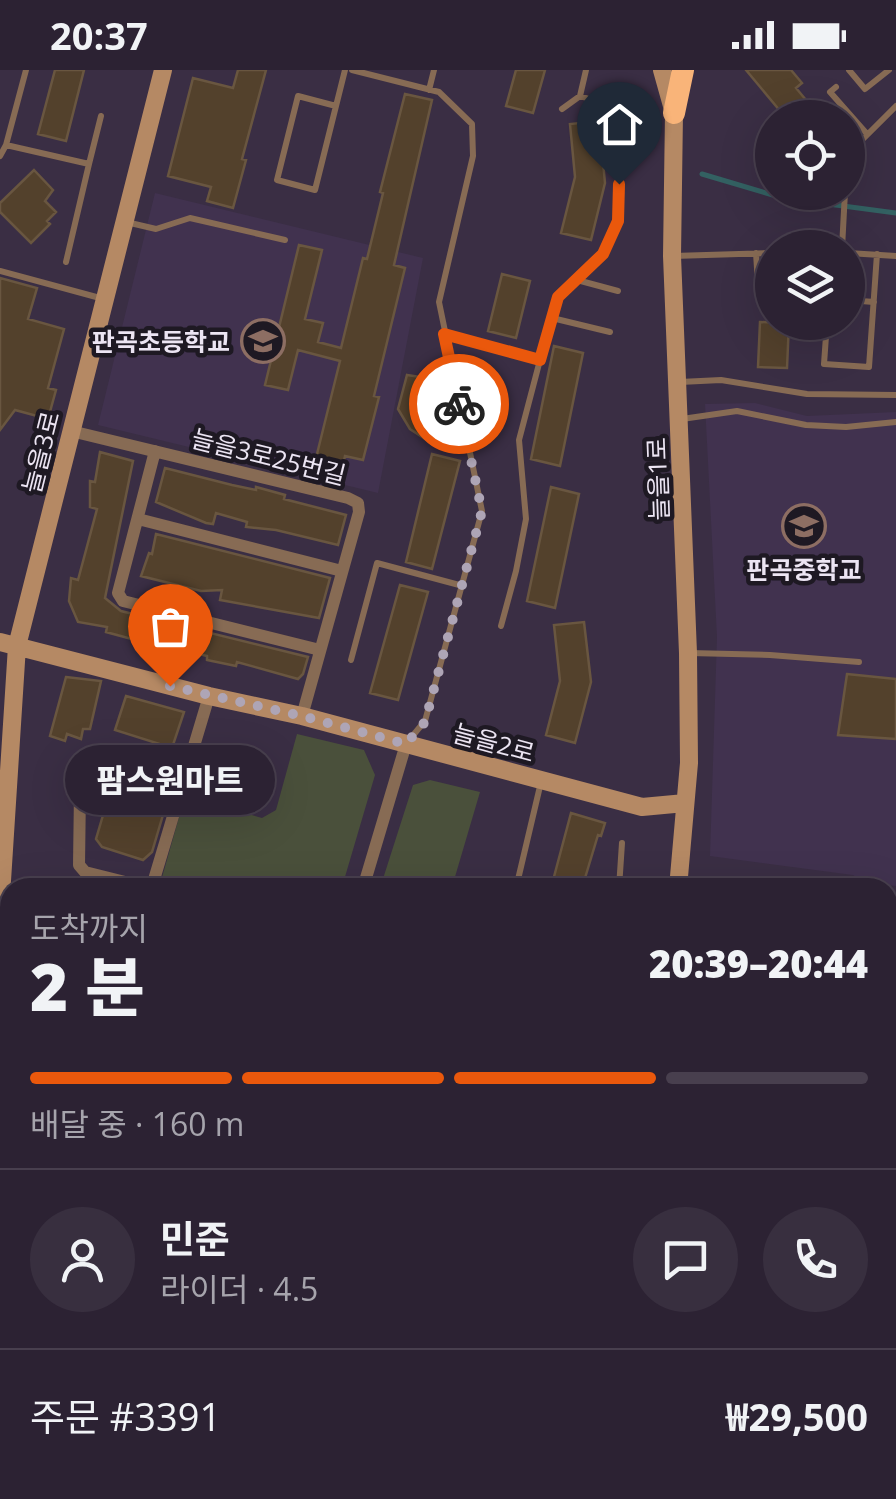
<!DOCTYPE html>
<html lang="ko">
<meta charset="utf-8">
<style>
:root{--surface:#2c2233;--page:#382f3f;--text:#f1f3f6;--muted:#a6a4ac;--line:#483f4e;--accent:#ea580c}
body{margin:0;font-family:"Open Sans","Noto Sans KR",sans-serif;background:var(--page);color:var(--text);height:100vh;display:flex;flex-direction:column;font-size:38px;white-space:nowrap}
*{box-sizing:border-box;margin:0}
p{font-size:32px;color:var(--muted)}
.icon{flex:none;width:55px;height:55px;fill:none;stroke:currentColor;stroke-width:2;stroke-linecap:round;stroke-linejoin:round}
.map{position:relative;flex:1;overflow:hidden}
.drawer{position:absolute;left:0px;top:808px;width:898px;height:622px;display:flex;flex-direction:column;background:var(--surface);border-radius:30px 30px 0 0;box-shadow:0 10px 40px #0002,0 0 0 2px var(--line)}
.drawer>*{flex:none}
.fabs{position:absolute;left:755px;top:30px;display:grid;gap:20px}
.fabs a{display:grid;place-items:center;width:110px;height:110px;border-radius:50%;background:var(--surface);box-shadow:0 10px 40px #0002,0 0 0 2px var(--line);font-size:50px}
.pin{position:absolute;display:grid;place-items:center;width:85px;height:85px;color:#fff;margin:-102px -42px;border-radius:50% 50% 50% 0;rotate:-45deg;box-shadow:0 0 10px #0007}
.pin .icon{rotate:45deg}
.courier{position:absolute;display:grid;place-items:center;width:100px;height:100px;margin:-50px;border:8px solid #ea580c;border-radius:50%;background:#fff;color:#222;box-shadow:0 2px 12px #0007}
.bubble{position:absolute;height:70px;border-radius:35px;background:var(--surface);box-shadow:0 10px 40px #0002,0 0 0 2px var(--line);font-size:32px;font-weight:800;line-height:70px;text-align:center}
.headline em{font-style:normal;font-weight:800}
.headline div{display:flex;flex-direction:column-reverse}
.headline{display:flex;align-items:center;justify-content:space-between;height:170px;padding:0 30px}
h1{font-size:65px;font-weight:800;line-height:75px}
.bar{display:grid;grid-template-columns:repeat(4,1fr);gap:15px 10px;align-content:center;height:120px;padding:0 30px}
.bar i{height:12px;border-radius:8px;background:var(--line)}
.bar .on{background:var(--accent)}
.bar p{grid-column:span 4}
.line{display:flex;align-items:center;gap:25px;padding:0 30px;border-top:2px solid var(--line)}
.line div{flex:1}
.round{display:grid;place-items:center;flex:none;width:105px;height:105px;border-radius:52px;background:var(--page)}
.status{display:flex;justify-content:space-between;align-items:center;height:70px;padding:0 50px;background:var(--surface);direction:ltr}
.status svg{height:28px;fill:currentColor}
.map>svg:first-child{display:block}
.built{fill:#41324f}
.green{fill:#4a503b}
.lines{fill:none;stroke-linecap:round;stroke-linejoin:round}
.stream{stroke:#336162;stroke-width:5}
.building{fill:#53412c;stroke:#695640;stroke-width:2.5}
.path{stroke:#847a8d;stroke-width:2.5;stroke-dasharray:5 8;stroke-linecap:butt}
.lane{stroke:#876b54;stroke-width:6}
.street{stroke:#876b54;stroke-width:12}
.secondary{stroke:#b58964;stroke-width:18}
.highway{stroke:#f9b479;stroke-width:22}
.done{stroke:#aea5b6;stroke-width:10;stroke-dasharray:0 18}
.route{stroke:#ea580c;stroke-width:12}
.labels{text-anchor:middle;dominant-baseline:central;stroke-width:9;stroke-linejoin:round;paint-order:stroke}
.poi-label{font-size:25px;font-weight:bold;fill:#ece5f3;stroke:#1e1923;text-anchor:end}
.street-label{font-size:25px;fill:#ece5f3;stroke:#1e1923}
</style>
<div class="status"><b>20:37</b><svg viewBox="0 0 49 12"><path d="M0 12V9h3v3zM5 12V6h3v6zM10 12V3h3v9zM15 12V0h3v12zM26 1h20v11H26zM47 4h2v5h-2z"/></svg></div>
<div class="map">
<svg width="896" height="1429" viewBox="0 0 896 1429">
<rect width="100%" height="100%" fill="#3a2e44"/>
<path class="built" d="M155,123L423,188L378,423L98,355Z
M755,333L807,346L896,342V816L864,812L853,805L710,786L717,567L705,334Z"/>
<path class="green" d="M297,664L364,680L375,705L342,817L159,818L185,726L262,748L276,740Z
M430,710L480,722L452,817L381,815L413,715Z"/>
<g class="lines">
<path class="stream" d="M702,104L783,128L896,143"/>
</g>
<path class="building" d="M55,0H84L66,71L38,64Z
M238,0H266L242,89L246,90L233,138L207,131L211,117L168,106L193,8L233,18Z
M516,0H545L533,43L506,36Z
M746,0H791L802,13L796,18L821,48H786Z
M405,24L432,30L394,195L405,198L374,326L379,327L363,390L345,386L343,395L316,388L340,291L298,280L288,320L265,315L299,175L322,180L305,249L323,253L318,272L341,278L363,188L367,189L383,123L380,122Z
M599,51L605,113L591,170L561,163L575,107L570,54Z
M34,100L53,120L45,131L56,142L47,151L50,154L31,173L0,142V133Z
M502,204L530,211L516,268L488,261Z
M0,208L37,218L28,249L64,259L48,318L56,320L48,349L15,340L0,360Z
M760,252L789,253L787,298L758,297Z
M554,276L583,283L560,396L531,389Z
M407,305L434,309L444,367L430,372L410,359L398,339Z
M100,382L133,391L105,528L121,541L308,587L303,604L298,609L237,592L236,596L207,590V586L179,579L180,575L159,570L139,571L106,562L107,557L78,552L69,531L71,508L78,510L97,439L90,437V411L95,412Z
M432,384L460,391L432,499L406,492Z
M165,398L232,415L256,420V417L285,425L284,429L346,445L338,475L276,460L246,457L247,452L216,443L213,454L206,453L156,432Z
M551,417L579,424L555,538L527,531Z
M156,464L330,508L319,548L220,530L222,520L201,521L141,506L149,483L152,484Z
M400,515L428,522L398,630L370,623Z
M584,552L591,612L575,673L546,665L560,611L554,555Z
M847,604L896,609V669L838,665Z
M66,607L101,611L90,659H83L81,669L67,664L65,671L50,666Z
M126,626L184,642L172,678L115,660Z
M103,721L165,738L152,782L143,790L102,777L96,769L106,735L99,733Z
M571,743L605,753L601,766L598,765L582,818H551Z"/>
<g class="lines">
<path class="path" d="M0,1322L10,1330
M0,1357L10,1365
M78,1420L90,1429"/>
<path class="lane" d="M26,0L6,75L89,94L101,46
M352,0L439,22L472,54L473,86L439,232L482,441L425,651L409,670
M849,0L865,19L889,0
M836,17L830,22L867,64
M429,20L434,0
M336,36L298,26L277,110L315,120L345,0
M562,39L580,26L586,0
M0,86L6,75
M848,106L862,70L896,36
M126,152L156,159L190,148L285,170
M842,178L845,122
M756,183L759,229
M848,183L896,186
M673,186L772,183
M66,192L89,94
M0,201L100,228
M577,210L618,221
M848,230L874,232
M552,248L610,262
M827,252L824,294L869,297L877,184
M444,264L540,290L558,227L603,184L618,151L620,39L580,26
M680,312L721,310L807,324L896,325
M682,349L737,341L806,355L846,357L896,352
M501,556L516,501L526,449L519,370L540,290
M689,583L770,585L859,592
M351,590L377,493L463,516
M516,818L541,712
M619,818L622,773
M434,1420L452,1425
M312,1429L314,1420
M352,1429L354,1420"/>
<path class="street" d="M71,361L348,428L358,433L359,442L302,646
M155,381L118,523L123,531L320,580
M138,449L342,501
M177,731L93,708L83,712L80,721L79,795L85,802L145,817L153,813L209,626
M363,818L406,674
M0,1416L17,1429
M135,1429L142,1420"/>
<path class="secondary" d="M662,0L674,43L672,186L688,583L689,693L678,818
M0,572L209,626L302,646L642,737L685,733
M0,842L17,576L163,0
M507,1429L512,1420"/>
<path class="highway" d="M674,43L683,0
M888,1327L896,1316
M888,1367L896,1355
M813,1429L819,1420
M843,1429L850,1420"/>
</g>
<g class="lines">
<path class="done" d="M170,616L302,646L406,674L425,652L482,441L459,334"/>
<path class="route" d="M459,334L444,264L540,290L558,227L603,184L618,151L619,114"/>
</g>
<defs>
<g id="school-ring" transform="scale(2.25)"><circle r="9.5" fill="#1e1923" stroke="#8d6e63" stroke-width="1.5"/><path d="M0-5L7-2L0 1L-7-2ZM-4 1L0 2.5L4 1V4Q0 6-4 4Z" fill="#8d6e63"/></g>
</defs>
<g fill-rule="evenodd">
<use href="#school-ring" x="263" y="271"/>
<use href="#school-ring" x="804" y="456"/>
</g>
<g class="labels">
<g class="poi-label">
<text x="230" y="271">판곡초등학교</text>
<text x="804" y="499" text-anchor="middle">판곡중학교</text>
</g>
<g class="street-label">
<text transform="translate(40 382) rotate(-76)">늘을3로</text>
<text transform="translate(269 386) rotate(14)">늘을3로25번길</text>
<text transform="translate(657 409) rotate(-92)">늘을1로</text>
<text transform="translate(494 672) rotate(15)">늘을2로</text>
</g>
</g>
</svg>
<div class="fabs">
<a><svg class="icon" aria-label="locate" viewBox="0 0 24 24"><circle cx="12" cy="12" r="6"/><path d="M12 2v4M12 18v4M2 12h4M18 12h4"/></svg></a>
<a><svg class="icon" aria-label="layers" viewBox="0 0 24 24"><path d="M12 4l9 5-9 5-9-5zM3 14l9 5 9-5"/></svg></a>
</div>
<div class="pin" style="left:170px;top:616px;background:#ea580c"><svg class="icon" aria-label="bag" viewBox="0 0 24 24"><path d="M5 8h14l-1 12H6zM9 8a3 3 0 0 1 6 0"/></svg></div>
<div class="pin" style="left:619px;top:114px;background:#1f2937"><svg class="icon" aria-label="home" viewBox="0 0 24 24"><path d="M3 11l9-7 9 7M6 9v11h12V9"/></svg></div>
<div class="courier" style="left:459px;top:334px"><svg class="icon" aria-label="bike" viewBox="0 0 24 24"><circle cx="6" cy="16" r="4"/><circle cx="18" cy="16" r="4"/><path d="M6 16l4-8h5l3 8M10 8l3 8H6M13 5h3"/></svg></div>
<div class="bubble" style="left:65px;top:675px;width:210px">팜스원마트</div>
<section class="drawer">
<div class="headline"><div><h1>2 분</h1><p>도착까지</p></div><em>20:39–20:44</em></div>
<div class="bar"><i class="on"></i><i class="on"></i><i class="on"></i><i></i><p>배달 중 · 160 m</p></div>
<div class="line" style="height:180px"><a class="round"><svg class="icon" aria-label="person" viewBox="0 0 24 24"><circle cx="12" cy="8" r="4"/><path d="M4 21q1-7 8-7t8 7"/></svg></a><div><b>민준</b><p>라이더 · 4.5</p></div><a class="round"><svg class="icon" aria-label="chat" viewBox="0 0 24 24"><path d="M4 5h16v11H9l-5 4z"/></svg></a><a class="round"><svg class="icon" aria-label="phone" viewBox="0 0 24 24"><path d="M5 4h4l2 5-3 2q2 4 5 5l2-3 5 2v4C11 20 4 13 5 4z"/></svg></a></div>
<div class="line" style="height:130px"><div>주문 #3391</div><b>₩29,500</b></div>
</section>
</div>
